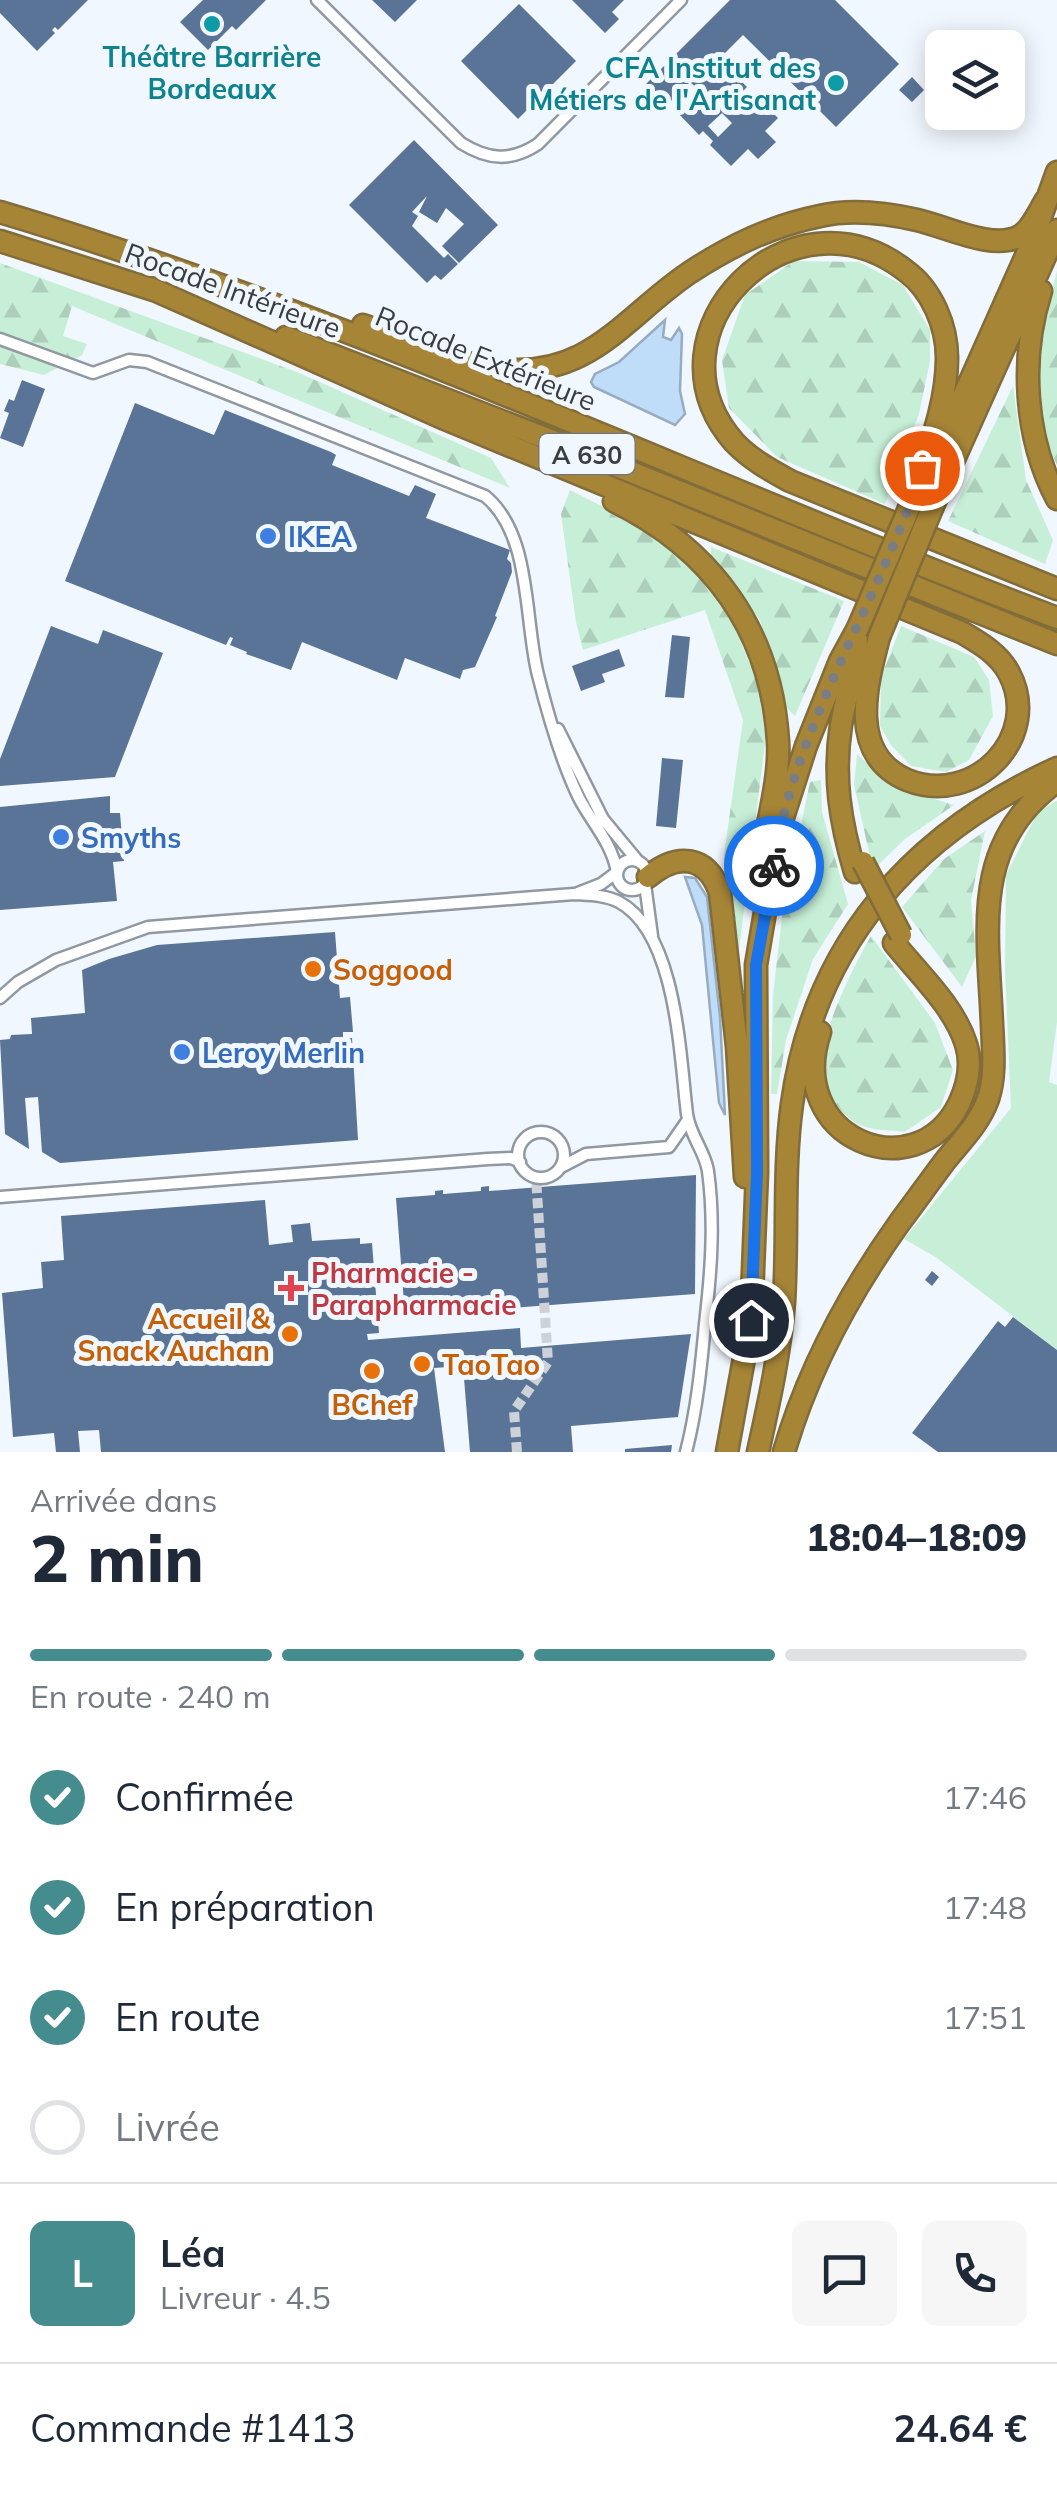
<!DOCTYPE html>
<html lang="fr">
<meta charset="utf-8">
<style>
:root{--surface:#fff;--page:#f6f6f7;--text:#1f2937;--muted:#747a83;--line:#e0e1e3;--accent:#448c8e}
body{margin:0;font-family:Mulish,sans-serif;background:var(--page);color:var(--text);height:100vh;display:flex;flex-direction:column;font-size:38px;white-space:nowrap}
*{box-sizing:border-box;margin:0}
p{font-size:32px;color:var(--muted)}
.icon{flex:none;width:55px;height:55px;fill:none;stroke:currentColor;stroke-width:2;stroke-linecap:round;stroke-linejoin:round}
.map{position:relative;height:1452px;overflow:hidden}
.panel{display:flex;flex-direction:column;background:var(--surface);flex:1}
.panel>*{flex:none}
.buttons{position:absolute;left:925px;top:30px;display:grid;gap:20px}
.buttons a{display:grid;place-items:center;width:100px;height:100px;border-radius:15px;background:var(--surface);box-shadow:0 5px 25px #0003;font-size:50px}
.pin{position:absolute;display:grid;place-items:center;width:85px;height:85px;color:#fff;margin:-42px;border:5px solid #fff;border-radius:50%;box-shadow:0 2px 10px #0007}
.courier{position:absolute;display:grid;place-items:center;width:100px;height:100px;margin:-50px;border:8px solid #1a73e8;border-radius:50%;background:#fff;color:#222;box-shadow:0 2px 12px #0007}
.head em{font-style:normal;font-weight:800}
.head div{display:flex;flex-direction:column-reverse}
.head{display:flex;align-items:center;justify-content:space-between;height:170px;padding:0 30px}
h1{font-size:65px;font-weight:800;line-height:75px}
.bar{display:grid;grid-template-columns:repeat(4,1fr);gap:15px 10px;align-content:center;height:120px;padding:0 30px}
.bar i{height:12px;border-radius:8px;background:var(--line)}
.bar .active{background:var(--accent)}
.bar p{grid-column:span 4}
.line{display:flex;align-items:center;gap:25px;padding:0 30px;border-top:2px solid var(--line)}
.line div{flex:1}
.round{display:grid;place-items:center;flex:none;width:105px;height:105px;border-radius:15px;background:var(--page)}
ol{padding:0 30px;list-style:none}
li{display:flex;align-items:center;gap:30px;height:110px}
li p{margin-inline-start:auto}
li .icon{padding:10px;border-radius:50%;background:var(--accent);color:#fff;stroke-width:4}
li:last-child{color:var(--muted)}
li i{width:55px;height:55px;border:5px solid var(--line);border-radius:50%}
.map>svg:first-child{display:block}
.green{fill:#c7efd7}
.forest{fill:url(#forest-firs)}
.water{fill:#bfdcf8;stroke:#97acc1;stroke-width:2.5}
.building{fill:#597496;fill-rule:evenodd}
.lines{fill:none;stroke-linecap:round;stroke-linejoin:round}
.street-tunnel{stroke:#ccd2d8;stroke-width:10;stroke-dasharray:10 5;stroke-linecap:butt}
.street-casing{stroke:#9198a1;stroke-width:15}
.highway-casing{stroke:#816c3a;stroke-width:25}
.street{stroke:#fff;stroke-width:10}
.highway{stroke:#a78537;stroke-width:20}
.highway-bridge-casing{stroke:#816c3a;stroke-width:25;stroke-linecap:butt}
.highway-bridge{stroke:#a78537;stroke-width:20}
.done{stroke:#7a7e83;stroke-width:10;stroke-dasharray:0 18}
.route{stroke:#1a73e8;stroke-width:12}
.culture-dot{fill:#0f9aa8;stroke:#f1f7fe;stroke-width:4}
.shop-dot{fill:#3f7fe0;stroke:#f1f7fe;stroke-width:4}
.food-dot{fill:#e8710a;stroke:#f1f7fe;stroke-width:4}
.health-dot{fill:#e0444e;stroke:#f1f7fe;stroke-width:4}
.labels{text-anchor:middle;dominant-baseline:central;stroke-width:10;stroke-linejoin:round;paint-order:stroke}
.shield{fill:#f1f7fe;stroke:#71757a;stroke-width:2.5}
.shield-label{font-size:25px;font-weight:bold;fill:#3a3d41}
.culture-label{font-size:28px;font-weight:bold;fill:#0d838f;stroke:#f1f7fe}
.street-label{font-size:28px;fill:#3a3d41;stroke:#f1f7fe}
.shop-label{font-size:28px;font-weight:bold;fill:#366cbe;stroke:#f1f7fe;text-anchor:start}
.food-label{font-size:28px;font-weight:bold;fill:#c56008;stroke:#f1f7fe;text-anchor:start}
.health-label{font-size:28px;font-weight:bold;fill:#be3a42;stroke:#f1f7fe;text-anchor:start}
</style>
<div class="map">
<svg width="1057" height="1452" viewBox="0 0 1057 1452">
<defs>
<pattern id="forest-firs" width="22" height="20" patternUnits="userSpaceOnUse" patternTransform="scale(2.5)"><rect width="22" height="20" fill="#c7efd7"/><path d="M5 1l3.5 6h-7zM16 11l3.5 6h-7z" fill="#acceba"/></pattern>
</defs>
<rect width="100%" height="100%" fill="#f1f7fe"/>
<path class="green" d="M1057,801V1022L1049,1082L1057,1085V1350L937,1258L904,1239L1011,1108L1005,971L1006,875L1038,811Z"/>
<path class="forest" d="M794,261L859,262L903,285L930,330V361L919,414L885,504L777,457L729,408L722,360L745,295Z
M0,263L297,372L491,458L510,488L72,306L63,336L87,344L82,355L44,375L0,364Z
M1057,271V465L1045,440L1037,347Z
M1013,386L1026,480L1053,540L1045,564L948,521Z
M570,490L638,524L692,568L729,613L756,679L766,736L737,965L724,855L743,720L705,610L583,650L576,622L561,514Z
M711,547L844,601L795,716L785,706L760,620L711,560Z
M901,626L974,657L989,680L993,716L969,760L946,772L911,766L891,745L880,726L881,677Z
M857,754L892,786L954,805L905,839L873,870L854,785Z
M821,780L822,812L848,904L813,959L786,1040L777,1094H771L773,995L782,917L810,782Z
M985,831L971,900L976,956L962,987L902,907L944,859Z
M871,936L935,1023L953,1070L941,1107L905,1132C893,1130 878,1131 866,1127C840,1120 821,1086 822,1059C824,1026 854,965 871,936Z"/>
<path class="water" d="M665,320L663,337L671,340L679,328L682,334L680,391L685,414L675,425L594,387L591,382L595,374L619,362Z
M685,877L695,878L707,897L720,1017L725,1115L719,1103L702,925Z"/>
<path class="building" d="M0,0H88L58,30L55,27L52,30L55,33L37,51L0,13Z
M203,0H266L236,30L232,26L208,50L180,22Z
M372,0H417L395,22Z
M572,0H624L612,12L619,19L605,33Z
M730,0H835L899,64L836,127L743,35L719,59L747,87L737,97L748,108L758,98L778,118L765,131L776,142L758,159L748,149L731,166L710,145L713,141L703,131L699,135L678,113L700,91L690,82L667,105L646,84ZM712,60L722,69L716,75L706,66ZM722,113L732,123L718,137L708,126Z
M519,4L576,61L518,119L461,61Z
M912,77L924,90L912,102L899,90Z
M414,140L498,225L459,263L442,246L464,224L446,208L437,223L419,212L427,196L412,212L418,216L412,226L444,258L448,254L458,264L441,280L435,275L427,283L349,205Z
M22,380L45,389L23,447L0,438L9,413L4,411L9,399L14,401Z
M135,403L214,435L225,410L331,452L336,455L332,465L409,496L415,485L436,494L426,518L510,550L507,559L511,563L512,572L495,616L497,617L475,667L463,670L460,679L405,658L397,680L302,642L291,670L246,654L247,652L230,645L233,638L230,637L226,645L65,581Z
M51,626L98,644L103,630L163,653L115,777L0,786V759Z
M672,635L690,637L684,698L665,697Z
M619,649L625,666L602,674L605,682L581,691L572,666Z
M662,758L683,760L676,828L656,826Z
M110,796V813H120L124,861L113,862L117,901L0,910V807Z
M335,932L340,998L350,997L353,1032H343V1039L352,1038L358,1140L60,1163L42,1152L38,1097L25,1098L29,1149L5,1134L0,1040L10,1039L11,1035L32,1034L31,1018L85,1013L82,970L109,959L157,945Z
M696,1175L695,1294L405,1316L396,1198L435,1195V1191L443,1190V1194L481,1191V1187L489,1186V1191Z
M265,1200L269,1245L293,1242L291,1225L310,1223L312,1241L360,1238V1244L372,1243L379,1333L367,1334L368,1340L520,1328L521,1348L691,1334L678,1417L571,1426L573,1452H470L463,1366L434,1368L445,1452H101L99,1430L78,1431L80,1452H56L54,1433L13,1437L2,1293L43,1288L41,1262L64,1260L61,1216Z
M932,1271L939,1277L932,1286L925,1280Z
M1013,1317L1057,1350V1452H938L912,1433L998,1321L1005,1327Z
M672,1445L671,1452H625V1449Z"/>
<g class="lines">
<path class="street-tunnel" d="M517,1452L514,1411L548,1362L536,1177"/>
<g class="street-casing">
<path id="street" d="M317,0L461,143C488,160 511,162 538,144L681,0
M0,339L93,373L129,360L147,362L485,496C532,534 524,620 538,675C548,715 561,761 579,798C592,823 612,843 617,872L601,884L578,893
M558,729L603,819L637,860
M617 875a15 15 0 1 1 30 0a15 15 0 1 1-30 0Z
M645,884L652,936
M0,998L18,982L56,960L148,927L574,894C589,895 606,895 619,902C677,933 680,1058 687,1114C690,1136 705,1151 708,1171C715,1223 711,1272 705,1324C701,1367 697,1409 686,1452
M518 1155a23 23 0 1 1 46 0a23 23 0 1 1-46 0Z
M561,1167L586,1154L669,1147L687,1121
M0,1197L488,1159L511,1158L520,1162"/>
</g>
<g class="highway-casing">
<path id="highway" d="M0,212C362,320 704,485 1057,618
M0,241L160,292
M150,288L445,419L963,633C980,643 999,654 1009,673C1043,737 974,807 907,780C848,755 866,686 879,637
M1041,291C1020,357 1024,437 1057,499
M363,325C407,340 454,365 500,369C590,379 624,317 689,273C730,246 771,226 820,216C851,209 886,213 917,220C945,226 993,251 1020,236C1031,230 1039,211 1046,200
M286,337L599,459L1057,644
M938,453L1030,247L1057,172
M913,499C927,453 947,406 947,358C947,326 932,290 906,271C790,180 639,333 734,442C750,459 770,470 790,481L1057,589
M614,501C712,549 771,630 778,741C780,772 771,808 765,839
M933,506L1057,230
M855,872C840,821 833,777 841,725C846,696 855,669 857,640
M648,877C676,853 707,854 720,893L737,1046L745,1177
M820,1032C784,1139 916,1191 959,1104C968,1085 972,1063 966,1044C954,1006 918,973 894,943
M727,1452L751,1320L757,1172L756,965L779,830L806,746L840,661L858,628
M758,1452C769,1402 780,1353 784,1302C788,1236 783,1169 792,1104C814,943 913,834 1057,768
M784,1452C808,1370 850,1292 900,1222C915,1202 930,1181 945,1161C961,1141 979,1124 988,1099C996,1075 993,1049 992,1024C988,930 970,843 1057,781"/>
</g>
<use href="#street" class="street"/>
<use href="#highway" class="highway"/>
<g class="highway-bridge-casing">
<path id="highway-bridge" d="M858,628L913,499
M879,637L933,506
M863,862L901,935"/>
</g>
<use href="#highway-bridge" class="highway-bridge"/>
</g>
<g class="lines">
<path class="done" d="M774,866C793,725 880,603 922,468"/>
<path class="route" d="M751,1320L757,1172L756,965L774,866"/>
</g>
<g class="culture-dot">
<circle cx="212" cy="24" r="10"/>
<circle cx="836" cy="83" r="10"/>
</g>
<g class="shop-dot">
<circle cx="268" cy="536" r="10"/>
<circle cx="61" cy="837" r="10"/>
<circle cx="182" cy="1052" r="10"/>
</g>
<g class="food-dot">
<circle cx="313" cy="969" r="10"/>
<circle cx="290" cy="1334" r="10"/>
<circle cx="422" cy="1364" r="10"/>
<circle cx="372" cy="1371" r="10"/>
</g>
<path class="health-dot" d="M286 1273h10v10h10v10h-10v10h-10v-10h-10v-10h10z"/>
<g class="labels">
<rect class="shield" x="539.5" y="434" width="95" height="40" rx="8"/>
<g class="shield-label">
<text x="587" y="454">A 630</text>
</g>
<g class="culture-label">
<text x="212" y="56">Théâtre Barrière<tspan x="212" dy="32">Bordeaux</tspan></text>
<text x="816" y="67" text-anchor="end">CFA Institut des<tspan x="816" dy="32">Métiers de l'Artisanat</tspan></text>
</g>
<g class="street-label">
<text transform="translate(233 290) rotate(20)">Rocade Intérieure</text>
<text transform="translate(486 358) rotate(22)">Rocade Extérieure</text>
</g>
<g class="shop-label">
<text x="288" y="536">IKEA</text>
<text x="81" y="837">Smyths</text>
<text x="202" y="1052">Leroy Merlin</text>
</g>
<g class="food-label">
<text x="333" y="969">Soggood</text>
<text x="270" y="1318" text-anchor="end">Accueil &amp;<tspan x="270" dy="32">Snack Auchan</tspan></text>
<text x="442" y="1364">TaoTao</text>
<text x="372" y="1404" text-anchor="middle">BChef</text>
</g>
<g class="health-label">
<text x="311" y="1272">Pharmacie -<tspan x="311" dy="32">Parapharmacie</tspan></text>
</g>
</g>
</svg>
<div class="buttons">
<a><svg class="icon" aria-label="layers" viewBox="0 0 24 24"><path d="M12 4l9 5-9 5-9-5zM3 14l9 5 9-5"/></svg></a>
</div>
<div class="pin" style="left:922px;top:468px;background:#ea580c"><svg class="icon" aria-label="bag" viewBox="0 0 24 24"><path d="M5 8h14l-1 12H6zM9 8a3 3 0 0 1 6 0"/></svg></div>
<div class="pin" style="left:751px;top:1320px;background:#1f2937"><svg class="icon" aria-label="home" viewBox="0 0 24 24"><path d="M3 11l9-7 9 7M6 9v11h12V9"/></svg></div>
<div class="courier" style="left:774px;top:866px"><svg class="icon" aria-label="bike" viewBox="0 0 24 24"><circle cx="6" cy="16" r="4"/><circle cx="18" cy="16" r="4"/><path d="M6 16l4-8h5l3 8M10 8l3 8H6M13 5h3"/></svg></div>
</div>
<section class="panel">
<div class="head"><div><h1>2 min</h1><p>Arrivée dans</p></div><em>18:04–18:09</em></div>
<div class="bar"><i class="active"></i><i class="active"></i><i class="active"></i><i></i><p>En route · 240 m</p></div>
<ol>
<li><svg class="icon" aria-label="check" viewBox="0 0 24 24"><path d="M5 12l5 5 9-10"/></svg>Confirmée<p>17:46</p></li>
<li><svg class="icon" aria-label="check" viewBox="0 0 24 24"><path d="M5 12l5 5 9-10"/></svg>En préparation<p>17:48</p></li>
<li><svg class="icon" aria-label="check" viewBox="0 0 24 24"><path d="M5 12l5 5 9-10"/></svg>En route<p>17:51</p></li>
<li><i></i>Livrée</li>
</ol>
<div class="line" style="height:180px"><b class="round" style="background:var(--accent);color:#fff">L</b><div><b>Léa</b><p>Livreur · 4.5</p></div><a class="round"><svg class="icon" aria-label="chat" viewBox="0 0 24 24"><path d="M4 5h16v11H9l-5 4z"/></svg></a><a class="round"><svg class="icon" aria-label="phone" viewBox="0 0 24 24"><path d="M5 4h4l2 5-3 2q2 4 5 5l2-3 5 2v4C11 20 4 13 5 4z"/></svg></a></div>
<div class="line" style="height:130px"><div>Commande #1413</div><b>24.64 €</b></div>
</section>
